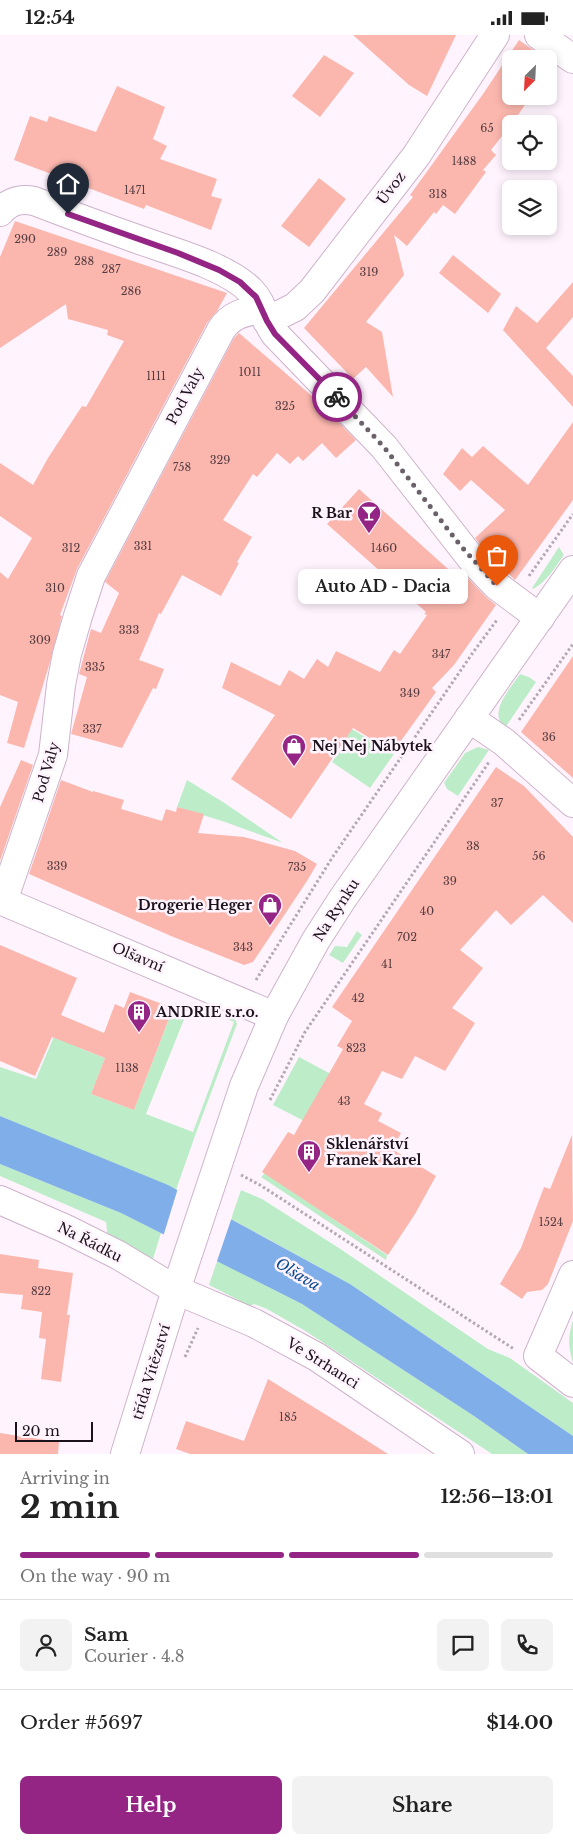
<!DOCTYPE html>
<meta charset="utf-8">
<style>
:root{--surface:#fff;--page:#f2f2f2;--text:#222;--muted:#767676;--line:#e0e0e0;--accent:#952585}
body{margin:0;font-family:"Libre Baskerville",serif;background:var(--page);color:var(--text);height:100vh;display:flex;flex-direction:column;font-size:19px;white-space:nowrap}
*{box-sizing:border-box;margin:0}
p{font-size:16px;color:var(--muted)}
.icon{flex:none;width:28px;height:28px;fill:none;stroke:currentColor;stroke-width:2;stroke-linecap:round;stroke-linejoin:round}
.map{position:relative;height:1419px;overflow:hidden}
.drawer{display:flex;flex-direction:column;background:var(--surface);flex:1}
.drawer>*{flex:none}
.needle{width:32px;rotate:204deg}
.buttons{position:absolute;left:502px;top:15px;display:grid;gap:10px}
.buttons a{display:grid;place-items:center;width:55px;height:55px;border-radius:8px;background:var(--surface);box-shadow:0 2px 8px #0003;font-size:25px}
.scale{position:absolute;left:15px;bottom:12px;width:78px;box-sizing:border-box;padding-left:5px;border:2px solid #1c121b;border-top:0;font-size:14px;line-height:18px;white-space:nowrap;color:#1c121b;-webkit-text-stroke:4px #fff4fe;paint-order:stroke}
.pin{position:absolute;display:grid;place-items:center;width:42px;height:42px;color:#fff;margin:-51px -21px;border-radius:50% 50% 50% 0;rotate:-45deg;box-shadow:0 0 5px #0007}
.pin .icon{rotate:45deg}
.courier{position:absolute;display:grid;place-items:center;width:50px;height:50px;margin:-25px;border:4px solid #952585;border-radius:50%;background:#fff;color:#222;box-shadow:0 1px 6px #0007}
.bubble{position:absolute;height:35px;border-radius:8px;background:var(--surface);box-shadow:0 2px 8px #0003;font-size:16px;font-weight:700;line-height:35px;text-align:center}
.summary em{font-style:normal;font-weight:700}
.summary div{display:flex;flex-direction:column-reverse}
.summary{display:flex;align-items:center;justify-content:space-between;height:85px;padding:0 20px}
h1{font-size:32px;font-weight:700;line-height:38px}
.bar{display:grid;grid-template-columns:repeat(4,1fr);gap:8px 5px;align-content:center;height:60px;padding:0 20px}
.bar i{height:6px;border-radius:4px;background:var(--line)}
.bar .current{background:var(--accent)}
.bar p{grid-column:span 4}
.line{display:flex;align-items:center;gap:12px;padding:0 20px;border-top:1px solid var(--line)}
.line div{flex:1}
.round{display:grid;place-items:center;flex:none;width:52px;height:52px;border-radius:8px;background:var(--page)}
.button{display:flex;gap:10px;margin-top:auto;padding:10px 20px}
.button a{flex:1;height:58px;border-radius:8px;background:var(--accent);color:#fff;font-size:20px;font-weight:700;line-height:58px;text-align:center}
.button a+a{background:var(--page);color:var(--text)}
.status{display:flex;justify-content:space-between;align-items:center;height:35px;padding:0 25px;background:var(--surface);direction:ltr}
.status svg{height:14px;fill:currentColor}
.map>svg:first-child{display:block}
.green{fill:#bdedc8}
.water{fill:#7faee9}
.pier{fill:#fff4fe}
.building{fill:#fbb7ae}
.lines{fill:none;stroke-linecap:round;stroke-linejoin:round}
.minor-casing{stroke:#ceb3cb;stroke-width:30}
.primary-casing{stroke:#ceb3cb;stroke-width:30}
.path{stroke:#b4a9b3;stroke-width:3;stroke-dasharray:2.5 2.5;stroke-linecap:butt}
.minor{stroke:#fff;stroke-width:28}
.primary{stroke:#fff;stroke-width:28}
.done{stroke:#6b616a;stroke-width:5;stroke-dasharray:0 9}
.route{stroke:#952585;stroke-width:6}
.labels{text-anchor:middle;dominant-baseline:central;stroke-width:5;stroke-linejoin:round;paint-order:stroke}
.number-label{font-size:11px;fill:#543b40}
.street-label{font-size:14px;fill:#1c121b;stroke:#fff4fe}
.poi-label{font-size:14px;font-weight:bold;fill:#1c121b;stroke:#fff4fe;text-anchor:start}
.water-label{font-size:15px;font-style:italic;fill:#074a8f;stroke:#fff4fe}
</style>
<div class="status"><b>12:54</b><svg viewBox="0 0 49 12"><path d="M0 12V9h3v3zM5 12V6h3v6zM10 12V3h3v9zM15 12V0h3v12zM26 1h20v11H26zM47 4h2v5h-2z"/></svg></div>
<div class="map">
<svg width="573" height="1419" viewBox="0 0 573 1419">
<rect width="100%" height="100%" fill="#fff4fe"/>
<path class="green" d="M559,512L564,520C555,532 547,547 533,554L532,553Z
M520,639L529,642L536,647L505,693C487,677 511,653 520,639Z
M281,652L394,719L370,753L332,727L346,707L288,666Z
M478,712L489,715L458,761L447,754L444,748L465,718Z
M187,745L223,767L283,808L225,787L177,772Z
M357,896L362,900L343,928L329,920L335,911L347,912Z
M175,968L189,972L146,1079L193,1097L234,987L227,984L229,979L234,981L237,989L196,1098L176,1155L0,1081V1032L36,1044L55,999L82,1014L105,1023L91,1059L134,1075Z
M299,1022L331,1039L306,1087L273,1070Z
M0,1129L121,1178L161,1198L153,1224L108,1203L106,1187L0,1141Z
M265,1138L387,1220L386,1225L261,1142Z
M241,1155L262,1164L339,1213L488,1314L510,1323L573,1368V1401L350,1249L231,1184Z
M217,1226L302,1269L474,1381L528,1419H492L307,1297L267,1274L254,1269L250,1271L209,1250Z
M573,1285V1328C568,1310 568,1302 573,1285Z"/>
<path class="water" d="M0,1081L168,1150L350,1249L573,1401V1419H528L474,1381L302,1269L121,1178L0,1129Z"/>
<path class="pier" d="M178,1153L232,1182L216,1229L163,1202Z"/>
<path class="building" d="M353,0H456L427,61L409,50Z
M519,5L546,24H511V61H531L514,86L491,115L496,120L483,135L486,137L455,179L443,170L436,179L434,177L407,211L394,200L404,240L366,287L382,297L393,362L366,332L353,344L304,293L413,162L410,160L483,59Z
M324,20L354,38L320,82L292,61Z
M117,51L165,72L153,104L167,111L160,124L217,144L211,161L222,164L211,195L146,170L144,174L14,125L30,81L47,87L49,81L96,97Z
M319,143L346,164L309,212L281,191Z
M15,186L227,258L217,276L207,288L77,534L60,580L62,581L50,627L24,713L7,708L18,667L0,660V537L8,544L32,503L0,481V428L33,450L48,423L82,371L86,372L124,306L107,300L108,295L68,284L66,269L0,313V222Z
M453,220L501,259L488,278L439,238Z
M573,247V282L546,313L573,341V372L503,295L516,271L537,288Z
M239,298L319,367L356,405L336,423L322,408L303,426L298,421L290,429L277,418L257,442L253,439L223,485L252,502L237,527L239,528L221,561L182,540L161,579L159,578L139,625L164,634L156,654L153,653L122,713L71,699L87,642L79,639L91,594L101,598L119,558L105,547L234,303Z
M573,387V465L515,545L486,517L475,503L505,475L471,445L460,456L443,439L462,413L472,422L483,411L528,450Z
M359,454L467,551L465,540L486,562L496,570L454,630L432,653L436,657L393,717L353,693L291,784L231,744L275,680L222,653L231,627L280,651L289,635L304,644L317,624L328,632L336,616L380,637L394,615L400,619L427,580L424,579L426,577L327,489Z
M573,621V743L521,697Z
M21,725L33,730L0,826V772Z
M496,732L524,751L573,802V888L543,860L511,890L496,875L460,915L483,933L452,973L475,988L445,1036L415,1021L402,1044L382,1036L364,1069L382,1078L378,1086L401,1098L392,1114L436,1141L415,1179L388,1220L262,1137L288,1097L294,1100L343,1014L337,1011L352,986L332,972Z
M61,745L93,757V756L124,765L121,774L162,786L166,774L176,777L177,772L204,779L198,798L244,802L295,816L317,829L307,846L253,927L244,930L171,901L29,839Z
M0,910L77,943L61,980L104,998L115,969L124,973L130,957L173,973L134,1075L91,1059L105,1023L52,1002L35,1041L0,1026Z
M572,1100L573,1186L548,1249L542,1255L527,1257L522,1264L500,1249L521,1213L544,1152L550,1154Z
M0,1219L39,1225L38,1233L73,1238L67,1280H70L61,1347L41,1344L46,1304L39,1303L42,1277L21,1274L23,1260L0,1258Z
M268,1344L341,1389L388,1419H190L176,1414L186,1386L244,1406Z
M0,1398L59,1407L58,1419H0Z"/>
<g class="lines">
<g class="minor-casing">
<path id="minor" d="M539,0L573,24
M0,177C10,166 20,163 34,166C68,179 103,192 137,204C172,217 225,230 251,256C263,268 265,286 275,299L384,412L474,527L497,551L540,583
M267,286L295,272L312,256L416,121L495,0
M469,683L504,707L573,768
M0,865L274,981
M3,866L53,720L61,650L67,619L78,581L91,541L221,295C231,279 245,277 262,274
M0,1165L66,1194L118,1220L176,1255L254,1288L317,1322L460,1419
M573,1240L538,1321L573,1348"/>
</g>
<g class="primary-casing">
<path id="primary" d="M125,1419L176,1255L244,1051L274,981L316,905L343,863L573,535"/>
</g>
<path class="path" d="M529,541L573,479
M519,685L573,609
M256,945L332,823L474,616L497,585
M270,1065L305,997L489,727
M241,1140L260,1150L514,1314
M185,1322L198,1293"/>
<use href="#minor" class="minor"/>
<use href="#primary" class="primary"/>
</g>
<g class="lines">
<path class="done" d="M337,362L384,412L460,510L497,551"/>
<path class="route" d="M68,179L178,218L219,235L240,247L256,262L267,286L275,299L337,362"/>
</g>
<defs>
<g id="bar-pin" transform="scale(1.25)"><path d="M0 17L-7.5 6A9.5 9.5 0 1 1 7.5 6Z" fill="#952585" stroke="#fff4fe"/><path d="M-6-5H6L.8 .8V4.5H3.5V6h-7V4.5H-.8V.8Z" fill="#fff"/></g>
<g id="shop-pin" transform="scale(1.25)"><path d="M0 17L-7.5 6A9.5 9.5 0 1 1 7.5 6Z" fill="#952585" stroke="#fff4fe"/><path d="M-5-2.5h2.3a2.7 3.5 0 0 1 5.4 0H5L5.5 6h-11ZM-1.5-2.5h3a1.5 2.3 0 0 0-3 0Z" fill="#fff"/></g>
<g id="building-pin" transform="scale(1.25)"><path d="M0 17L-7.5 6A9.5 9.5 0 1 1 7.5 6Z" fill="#952585" stroke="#fff4fe"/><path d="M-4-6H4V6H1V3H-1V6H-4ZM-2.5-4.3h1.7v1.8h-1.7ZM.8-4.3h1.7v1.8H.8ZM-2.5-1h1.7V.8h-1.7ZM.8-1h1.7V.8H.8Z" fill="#fff"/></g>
</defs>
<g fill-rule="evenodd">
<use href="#bar-pin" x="369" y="478"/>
<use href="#shop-pin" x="294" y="711"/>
<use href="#shop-pin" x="270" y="870"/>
<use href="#building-pin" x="139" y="977"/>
<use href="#building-pin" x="309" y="1117"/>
</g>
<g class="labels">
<g class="number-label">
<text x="487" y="93">65</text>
<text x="464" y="126">1488</text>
<text x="135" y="155">1471</text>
<text x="438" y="159">318</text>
<text x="25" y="204">290</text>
<text x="57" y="217">289</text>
<text x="84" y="226">288</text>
<text x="111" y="234">287</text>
<text x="369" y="237">319</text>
<text x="131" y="256">286</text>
<text x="250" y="337">1011</text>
<text x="156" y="341">1111</text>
<text x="285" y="371">325</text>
<text x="220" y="425">329</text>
<text x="182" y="432">758</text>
<text x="143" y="511">331</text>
<text x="71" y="513">312</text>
<text x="384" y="513">1460</text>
<text x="55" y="553">310</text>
<text x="129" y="595">333</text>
<text x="40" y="605">309</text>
<text x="441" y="619">347</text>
<text x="95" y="632">335</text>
<text x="410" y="658">349</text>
<text x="92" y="694">337</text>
<text x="549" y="702">36</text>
<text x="497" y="768">37</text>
<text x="473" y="811">38</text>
<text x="539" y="821">56</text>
<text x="57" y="831">339</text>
<text x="297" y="832">735</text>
<text x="450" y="846">39</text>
<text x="427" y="876">40</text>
<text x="407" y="902">702</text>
<text x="243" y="912">343</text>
<text x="387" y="929">41</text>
<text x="358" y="963">42</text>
<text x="356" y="1013">823</text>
<text x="127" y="1033">1138</text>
<text x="344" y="1066">43</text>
<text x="551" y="1187">1524</text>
<text x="41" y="1256">822</text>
<text x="288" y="1382">185</text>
</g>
<g class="street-label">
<text transform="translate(391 153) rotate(-53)">Úvoz</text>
<text transform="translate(185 361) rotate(-62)">Pod Valy</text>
<text transform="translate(46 737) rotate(-74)">Pod Valy</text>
<text transform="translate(336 875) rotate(-57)">Na Rynku</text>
<text transform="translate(138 922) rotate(23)">Olšavní</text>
<text transform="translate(90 1207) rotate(27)">Na Řádku</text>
<text transform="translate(323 1328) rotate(32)">Ve Strhanci</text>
<text transform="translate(151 1337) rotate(-73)">třída Vítězství</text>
</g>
<g class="poi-label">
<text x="352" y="478" text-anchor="end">R Bar</text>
<text x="312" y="711">Nej Nej Nábytek</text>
<text x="252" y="870" text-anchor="end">Drogerie Heger</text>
<text x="156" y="977">ANDRIE s.r.o.</text>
<text x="326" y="1109">Sklenářství<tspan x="326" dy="16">Franek Karel</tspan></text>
</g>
<g class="water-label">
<text transform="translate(298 1239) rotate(31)">Olšava</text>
</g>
</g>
</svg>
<div class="buttons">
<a><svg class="needle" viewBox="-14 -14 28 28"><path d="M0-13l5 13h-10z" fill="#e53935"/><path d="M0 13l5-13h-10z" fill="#767676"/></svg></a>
<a><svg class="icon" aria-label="locate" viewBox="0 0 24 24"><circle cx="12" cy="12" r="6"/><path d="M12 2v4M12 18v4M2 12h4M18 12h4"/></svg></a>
<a><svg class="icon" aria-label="layers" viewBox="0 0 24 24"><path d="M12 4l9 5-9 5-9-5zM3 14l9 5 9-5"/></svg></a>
</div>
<div class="scale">20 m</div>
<div class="pin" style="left:497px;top:551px;background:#ea580c"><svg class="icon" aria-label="bag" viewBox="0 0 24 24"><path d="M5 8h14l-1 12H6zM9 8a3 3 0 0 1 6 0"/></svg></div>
<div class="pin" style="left:68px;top:179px;background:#1f2937"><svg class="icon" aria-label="home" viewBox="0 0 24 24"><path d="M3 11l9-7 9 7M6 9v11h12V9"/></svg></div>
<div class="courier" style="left:337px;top:362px"><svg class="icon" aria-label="bike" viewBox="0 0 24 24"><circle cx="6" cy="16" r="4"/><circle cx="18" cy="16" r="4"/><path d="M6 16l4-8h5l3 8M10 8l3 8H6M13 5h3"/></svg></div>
<div class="bubble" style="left:298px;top:534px;width:170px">Auto AD - Dacia</div>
</div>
<section class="drawer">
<div class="summary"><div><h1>2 min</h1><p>Arriving in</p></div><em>12:56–13:01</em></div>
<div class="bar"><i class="current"></i><i class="current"></i><i class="current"></i><i></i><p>On the way · 90 m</p></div>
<div class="line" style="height:90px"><a class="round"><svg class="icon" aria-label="person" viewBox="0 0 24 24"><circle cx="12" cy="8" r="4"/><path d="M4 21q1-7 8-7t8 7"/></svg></a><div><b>Sam</b><p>Courier · 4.8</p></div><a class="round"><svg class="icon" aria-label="chat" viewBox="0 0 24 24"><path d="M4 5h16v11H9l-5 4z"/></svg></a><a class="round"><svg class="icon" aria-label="phone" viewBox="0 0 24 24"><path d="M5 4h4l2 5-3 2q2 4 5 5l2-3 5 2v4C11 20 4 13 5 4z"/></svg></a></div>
<div class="line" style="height:65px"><div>Order #5697</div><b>$14.00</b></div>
<div class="button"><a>Help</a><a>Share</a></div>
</section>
